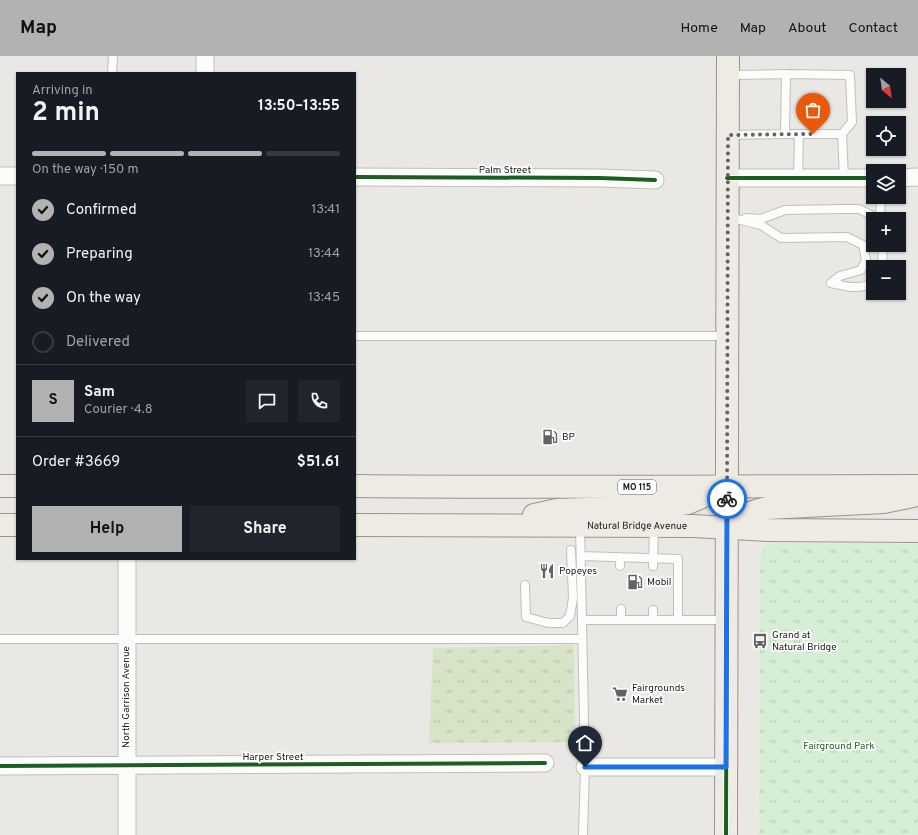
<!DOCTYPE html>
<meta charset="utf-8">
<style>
:root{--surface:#171b24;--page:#20242c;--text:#f1f3f6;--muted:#9ea1a6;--line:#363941;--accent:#b2b2b3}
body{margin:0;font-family:Overpass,sans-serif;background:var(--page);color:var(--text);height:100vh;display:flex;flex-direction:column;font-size:15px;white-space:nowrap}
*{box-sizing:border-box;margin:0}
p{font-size:13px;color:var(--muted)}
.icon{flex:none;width:22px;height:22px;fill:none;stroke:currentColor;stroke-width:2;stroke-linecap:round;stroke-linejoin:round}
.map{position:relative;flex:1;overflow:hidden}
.side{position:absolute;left:16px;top:16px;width:340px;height:488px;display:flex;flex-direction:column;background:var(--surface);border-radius:0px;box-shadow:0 1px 3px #0004}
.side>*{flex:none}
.needle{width:26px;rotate:151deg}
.buttons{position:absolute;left:866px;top:12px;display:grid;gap:8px}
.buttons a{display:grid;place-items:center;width:40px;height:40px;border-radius:0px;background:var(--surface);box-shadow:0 1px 3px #0004;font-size:20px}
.pin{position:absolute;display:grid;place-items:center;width:34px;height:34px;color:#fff;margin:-41px -17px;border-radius:50% 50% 50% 0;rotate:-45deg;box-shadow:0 0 4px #0007}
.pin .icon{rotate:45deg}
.courier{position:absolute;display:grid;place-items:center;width:40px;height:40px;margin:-20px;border:3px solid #1a73e8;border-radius:50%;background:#fff;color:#222;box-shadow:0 1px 5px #0007}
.headline em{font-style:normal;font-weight:700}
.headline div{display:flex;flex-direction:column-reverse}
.headline{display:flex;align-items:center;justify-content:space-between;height:68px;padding:0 16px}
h1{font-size:26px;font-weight:700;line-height:30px}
.bar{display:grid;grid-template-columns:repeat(4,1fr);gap:6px 4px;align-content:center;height:48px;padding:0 16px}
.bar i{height:5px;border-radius:3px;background:var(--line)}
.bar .active{background:var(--accent)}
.bar p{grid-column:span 4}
.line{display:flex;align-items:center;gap:10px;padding:0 16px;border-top:1px solid var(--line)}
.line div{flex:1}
.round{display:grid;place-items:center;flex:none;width:42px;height:42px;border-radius:0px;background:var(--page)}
ol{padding:0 16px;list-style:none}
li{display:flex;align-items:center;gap:12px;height:44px}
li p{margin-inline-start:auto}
li .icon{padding:4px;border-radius:50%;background:var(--accent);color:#111;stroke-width:4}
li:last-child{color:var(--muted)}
li i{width:22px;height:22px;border:2px solid var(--line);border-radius:50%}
.button{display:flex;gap:8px;margin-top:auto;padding:8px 16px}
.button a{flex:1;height:46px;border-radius:0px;background:var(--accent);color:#111;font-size:16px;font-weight:700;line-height:46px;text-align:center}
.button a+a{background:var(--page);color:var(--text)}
header{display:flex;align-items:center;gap:24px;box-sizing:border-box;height:56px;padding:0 20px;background:var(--accent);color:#111}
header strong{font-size:19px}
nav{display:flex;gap:22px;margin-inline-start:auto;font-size:14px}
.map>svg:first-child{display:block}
.grass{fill:url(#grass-tufts)}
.park{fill:url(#park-tufts)}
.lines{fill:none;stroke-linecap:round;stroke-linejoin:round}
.service-casing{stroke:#c0bfbd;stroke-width:10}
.minor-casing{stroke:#c0bfbd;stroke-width:19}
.primary-casing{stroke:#9d9485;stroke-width:24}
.service{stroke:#fcfcfb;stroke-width:8}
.minor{stroke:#fcfcfb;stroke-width:17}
.primary{stroke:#eeeae4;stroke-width:22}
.cycleway-casing{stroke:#fff;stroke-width:6}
.cycleway{stroke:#1b5e20;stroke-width:4}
.done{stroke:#646362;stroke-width:4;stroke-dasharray:0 7.2}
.route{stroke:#1a73e8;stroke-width:5}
.labels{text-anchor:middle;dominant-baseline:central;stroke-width:3.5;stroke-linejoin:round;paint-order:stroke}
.shield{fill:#fff;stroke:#606060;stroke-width:1}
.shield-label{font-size:9px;font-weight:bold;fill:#1c1c1c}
.street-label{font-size:10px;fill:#1c1c1c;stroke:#fff}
.poi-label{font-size:10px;fill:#1c1c1c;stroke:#fff;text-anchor:start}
.park-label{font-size:10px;fill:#176c1d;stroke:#fff}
</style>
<header>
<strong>Map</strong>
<nav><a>Home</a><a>Map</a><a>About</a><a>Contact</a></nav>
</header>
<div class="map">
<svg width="918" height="779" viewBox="0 0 918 779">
<defs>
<pattern id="grass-tufts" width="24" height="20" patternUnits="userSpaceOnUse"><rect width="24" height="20" fill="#d7e4c7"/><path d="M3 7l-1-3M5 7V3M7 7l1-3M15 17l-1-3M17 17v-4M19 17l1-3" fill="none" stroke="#b8c3aa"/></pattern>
<pattern id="park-tufts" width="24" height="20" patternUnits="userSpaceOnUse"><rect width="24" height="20" fill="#d5eed4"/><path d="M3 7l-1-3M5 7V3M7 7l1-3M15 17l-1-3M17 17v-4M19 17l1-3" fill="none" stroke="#b6ccb5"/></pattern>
</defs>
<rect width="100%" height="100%" fill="#eae8e5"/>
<path class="grass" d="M574,589L575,686L429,687L433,592Z"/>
<path class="park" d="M773,487L918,488V779H759L760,503L765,491Z"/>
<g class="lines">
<g class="service-casing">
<path id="service" d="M112,17L113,0
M786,18L850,19L852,66L842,78
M730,19L786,18L785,78H842L844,122
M728,79L785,78
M798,122L799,78
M728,161L761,169L781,182L847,181L863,189L866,204L861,214L840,220L831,227
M746,162L761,163L785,154L842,153H859L871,159L875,163
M880,163L881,141
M882,211L883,189
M831,227C845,230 860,235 873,226
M355,280H726
M580,470L585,711L583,779
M581,500L678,503V564
M620,501V510
M653,510L654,471
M525,529L526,561L548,567H563L570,560L573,542L571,494
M582,564H725
M621,564V553
M653,564V554
M0,583H582"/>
</g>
<g class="minor-casing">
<path id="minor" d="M205,17V0
M0,120H17
M355,121L600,122L655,124
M727,122H873
M899,122L918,121
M0,710L545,707
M585,711H726
M127,779V503"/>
</g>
<g class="primary-casing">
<g id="primary">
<path d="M0,430H17"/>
<path d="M355,430C543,432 730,430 918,430"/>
<path d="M534,459L557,454L671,450L688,447L718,434"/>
<path d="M0,469H17"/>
<path id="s1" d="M355,469L693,470L768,474L918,475"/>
<path d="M727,472C739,461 752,455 767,452L884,446L913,440"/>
<path d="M726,779L728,0"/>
</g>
</g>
<use href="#service" class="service"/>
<use href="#minor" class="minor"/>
<use href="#primary" class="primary"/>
<g class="cycleway-casing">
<path id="cycleway" d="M355,121L600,122L655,124
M727,122H873
M0,710L545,707
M726,779L727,472"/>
</g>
<use href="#cycleway" class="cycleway"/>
</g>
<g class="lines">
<path class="done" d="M727,443L728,79L813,78"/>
<path class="route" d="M585,711H726L727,443"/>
</g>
<defs>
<g id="fuel-bare" transform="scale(1.2)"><path d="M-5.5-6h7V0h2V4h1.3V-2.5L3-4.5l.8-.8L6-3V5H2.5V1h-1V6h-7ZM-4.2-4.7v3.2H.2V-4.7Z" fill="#646362" stroke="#fff" stroke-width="2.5" paint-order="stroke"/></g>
<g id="restaurant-bare" transform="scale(1.2)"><path d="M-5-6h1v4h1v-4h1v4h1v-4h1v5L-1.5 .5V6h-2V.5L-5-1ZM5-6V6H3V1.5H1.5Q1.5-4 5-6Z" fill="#646362" stroke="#fff" stroke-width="2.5" paint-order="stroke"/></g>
<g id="bus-bare" transform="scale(1.2)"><path d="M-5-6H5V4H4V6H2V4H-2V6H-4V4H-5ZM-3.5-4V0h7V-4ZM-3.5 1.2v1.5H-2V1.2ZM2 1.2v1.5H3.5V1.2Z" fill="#646362" stroke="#fff" stroke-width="2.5" paint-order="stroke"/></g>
<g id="supermarket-bare" transform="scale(1.2)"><path d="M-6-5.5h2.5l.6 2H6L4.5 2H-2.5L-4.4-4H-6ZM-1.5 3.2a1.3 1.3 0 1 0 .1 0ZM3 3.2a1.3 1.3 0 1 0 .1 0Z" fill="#646362" stroke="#fff" stroke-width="2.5" paint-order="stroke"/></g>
</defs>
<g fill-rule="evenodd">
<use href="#fuel-bare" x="550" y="381"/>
<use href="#restaurant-bare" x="547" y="515"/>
<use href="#fuel-bare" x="635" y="526"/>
<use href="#bus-bare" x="760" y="585"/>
<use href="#supermarket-bare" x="620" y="638"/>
</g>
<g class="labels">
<rect class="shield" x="618" y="424" width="38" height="14" rx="3"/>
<g class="shield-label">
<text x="637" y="431">MO 115</text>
</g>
<g class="street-label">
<text x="505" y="114">Palm Street</text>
<text stroke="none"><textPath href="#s1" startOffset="282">Natural Bridge Avenue</textPath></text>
<text transform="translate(126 641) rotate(-90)">North Garrison Avenue</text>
<text x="273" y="701">Harper Street</text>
</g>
<g class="poi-label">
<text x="562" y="381">BP</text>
<text x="559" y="515">Popeyes</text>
<text x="647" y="526">Mobil</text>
<text x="772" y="579">Grand at<tspan x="772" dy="12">Natural Bridge</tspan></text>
<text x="632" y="632">Fairgrounds<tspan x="632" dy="12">Market</tspan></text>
</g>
<g class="park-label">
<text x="839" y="690">Fairground Park</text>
</g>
</g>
</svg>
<div class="buttons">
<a><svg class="needle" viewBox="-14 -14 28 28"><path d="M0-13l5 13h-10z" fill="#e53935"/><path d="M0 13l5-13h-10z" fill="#9ea1a6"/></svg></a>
<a><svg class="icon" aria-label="locate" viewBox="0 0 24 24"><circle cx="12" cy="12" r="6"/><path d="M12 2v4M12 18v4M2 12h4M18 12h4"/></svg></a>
<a><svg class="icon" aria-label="layers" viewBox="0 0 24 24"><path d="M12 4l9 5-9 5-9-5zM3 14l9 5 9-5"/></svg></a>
<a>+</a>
<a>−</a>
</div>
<div class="pin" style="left:813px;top:78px;background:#ea580c"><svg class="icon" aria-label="bag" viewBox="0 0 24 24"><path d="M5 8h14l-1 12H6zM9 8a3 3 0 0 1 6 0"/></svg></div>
<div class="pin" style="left:585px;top:711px;background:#1f2937"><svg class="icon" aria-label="home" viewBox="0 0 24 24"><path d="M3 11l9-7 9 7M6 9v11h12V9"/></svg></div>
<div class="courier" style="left:727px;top:443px"><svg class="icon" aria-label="bike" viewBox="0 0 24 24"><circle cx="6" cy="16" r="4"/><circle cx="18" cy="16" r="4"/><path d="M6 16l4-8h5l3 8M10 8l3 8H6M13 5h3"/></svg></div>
<section class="side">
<div class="headline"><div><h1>2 min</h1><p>Arriving in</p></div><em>13:50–13:55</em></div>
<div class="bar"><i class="active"></i><i class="active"></i><i class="active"></i><i></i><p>On the way · 150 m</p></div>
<ol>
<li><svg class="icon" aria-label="check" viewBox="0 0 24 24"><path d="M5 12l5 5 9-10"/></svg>Confirmed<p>13:41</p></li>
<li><svg class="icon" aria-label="check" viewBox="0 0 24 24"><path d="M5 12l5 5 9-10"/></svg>Preparing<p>13:44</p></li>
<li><svg class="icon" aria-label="check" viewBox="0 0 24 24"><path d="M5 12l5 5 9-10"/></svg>On the way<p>13:45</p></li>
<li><i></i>Delivered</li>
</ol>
<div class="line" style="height:72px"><b class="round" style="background:var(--accent);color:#111">S</b><div><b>Sam</b><p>Courier · 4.8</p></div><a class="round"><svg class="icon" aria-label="chat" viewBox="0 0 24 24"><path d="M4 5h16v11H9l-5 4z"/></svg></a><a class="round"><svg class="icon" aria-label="phone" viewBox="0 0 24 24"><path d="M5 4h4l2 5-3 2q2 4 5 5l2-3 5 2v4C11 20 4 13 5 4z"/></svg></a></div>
<div class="line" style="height:52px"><div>Order #3669</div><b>$51.61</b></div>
<div class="button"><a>Help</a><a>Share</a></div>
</section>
</div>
